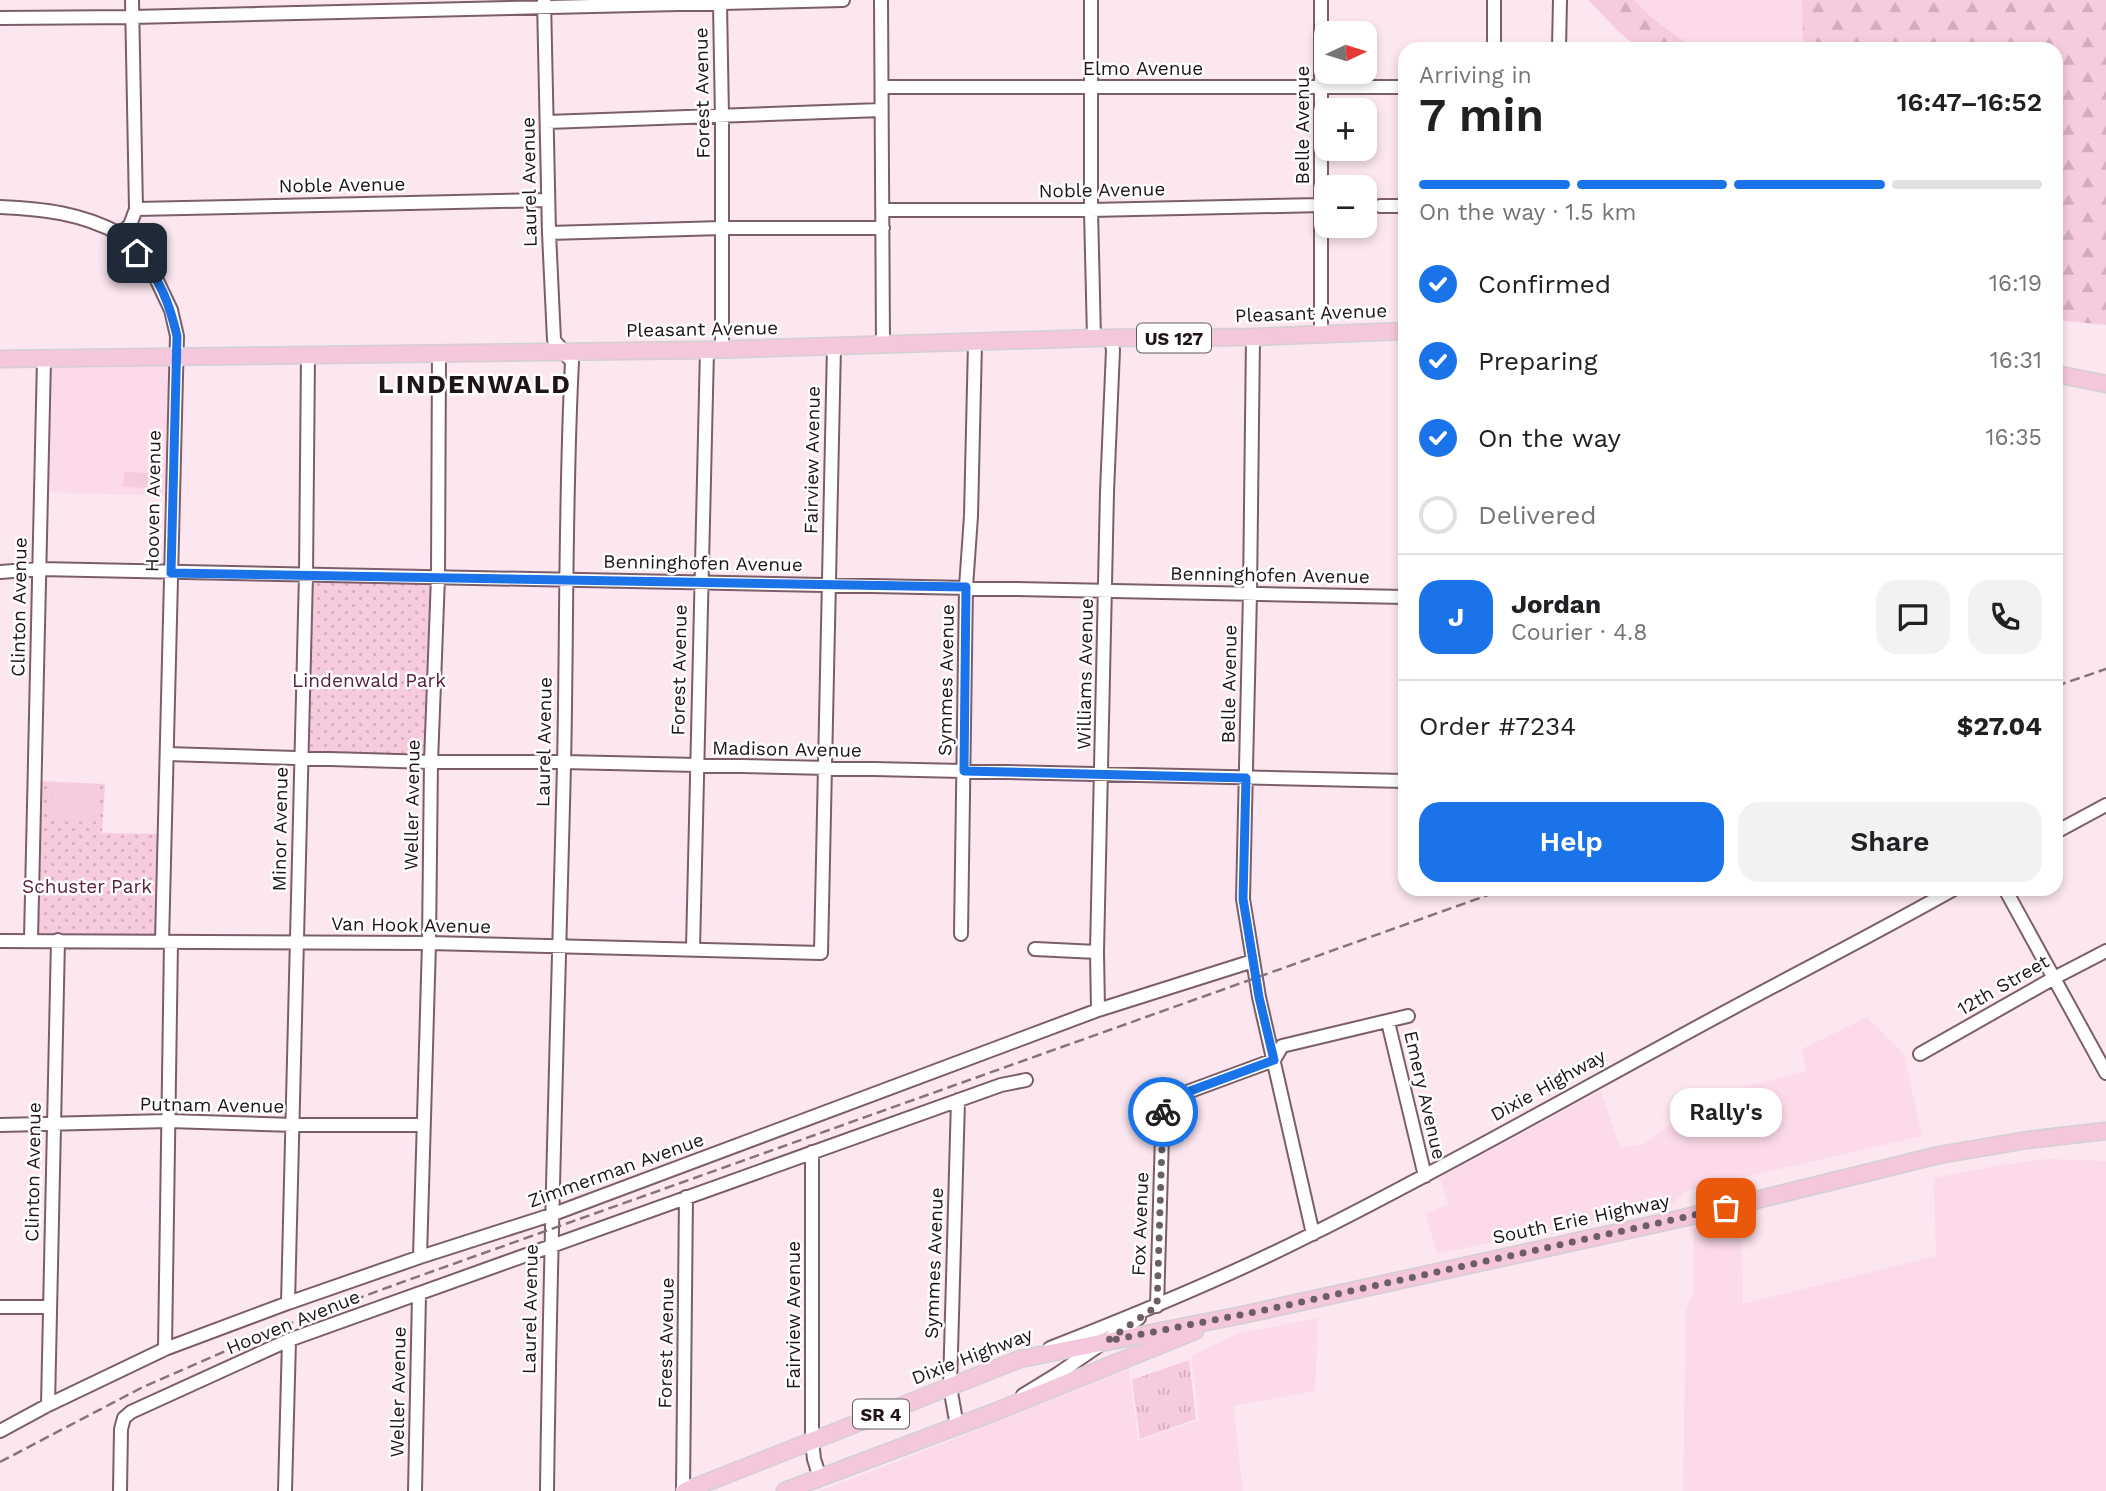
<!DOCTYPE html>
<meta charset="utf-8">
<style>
:root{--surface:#fff;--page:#f2f2f2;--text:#202124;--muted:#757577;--line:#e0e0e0;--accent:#1a73e8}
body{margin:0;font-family:"Work Sans",sans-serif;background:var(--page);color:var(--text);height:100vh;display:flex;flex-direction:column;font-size:26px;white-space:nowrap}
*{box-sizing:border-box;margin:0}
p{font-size:23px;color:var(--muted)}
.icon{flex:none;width:38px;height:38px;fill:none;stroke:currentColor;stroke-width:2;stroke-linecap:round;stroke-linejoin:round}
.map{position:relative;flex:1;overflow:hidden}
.side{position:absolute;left:1398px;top:42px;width:665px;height:854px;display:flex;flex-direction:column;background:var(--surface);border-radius:21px;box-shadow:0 4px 10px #0003}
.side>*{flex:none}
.needle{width:46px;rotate:86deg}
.controls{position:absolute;left:1314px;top:21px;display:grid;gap:14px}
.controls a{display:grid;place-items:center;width:63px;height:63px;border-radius:14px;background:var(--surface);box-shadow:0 4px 10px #0003;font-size:35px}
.pin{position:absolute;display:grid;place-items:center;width:60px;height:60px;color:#fff;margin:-30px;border-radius:14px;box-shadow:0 4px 10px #0006}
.courier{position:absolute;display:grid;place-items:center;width:70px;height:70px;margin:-35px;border:5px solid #1a73e8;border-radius:50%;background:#fff;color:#222;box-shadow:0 2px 9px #0007}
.bubble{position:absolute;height:49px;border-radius:21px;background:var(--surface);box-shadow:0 4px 10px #0003;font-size:23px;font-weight:600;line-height:49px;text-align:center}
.summary em{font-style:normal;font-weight:600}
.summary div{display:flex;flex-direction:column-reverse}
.summary{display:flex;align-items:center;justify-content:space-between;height:119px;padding:0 21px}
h1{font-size:46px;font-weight:600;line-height:52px}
.bar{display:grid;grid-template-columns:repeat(4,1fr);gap:10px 7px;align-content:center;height:84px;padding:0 21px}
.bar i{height:9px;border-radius:5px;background:var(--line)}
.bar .selected{background:var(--accent)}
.bar p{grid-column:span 4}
.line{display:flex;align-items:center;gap:18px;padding:0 21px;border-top:2px solid var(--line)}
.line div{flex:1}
.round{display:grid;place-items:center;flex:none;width:74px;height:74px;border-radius:21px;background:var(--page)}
ol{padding:0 21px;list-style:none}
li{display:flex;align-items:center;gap:21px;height:77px}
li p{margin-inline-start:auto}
li .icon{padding:7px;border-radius:50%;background:var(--accent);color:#fff;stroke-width:4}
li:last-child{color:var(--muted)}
li i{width:38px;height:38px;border:4px solid var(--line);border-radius:50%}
.cta{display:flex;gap:14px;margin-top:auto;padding:14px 21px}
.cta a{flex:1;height:80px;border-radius:21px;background:var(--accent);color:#fff;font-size:28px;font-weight:600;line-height:80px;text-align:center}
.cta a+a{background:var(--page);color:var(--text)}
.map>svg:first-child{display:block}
.built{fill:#fddae9}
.grass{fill:url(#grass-tufts)}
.forest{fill:url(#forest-firs)}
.park{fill:url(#park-dots)}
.garden{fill:#f7cbde}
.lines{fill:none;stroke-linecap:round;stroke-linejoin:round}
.minor-casing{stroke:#7c5e6b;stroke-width:16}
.major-casing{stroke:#d2d0d1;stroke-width:19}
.minor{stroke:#fff;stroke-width:12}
.major{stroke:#f5c7dc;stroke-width:16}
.rail{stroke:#85747b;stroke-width:2.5;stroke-dasharray:10 5;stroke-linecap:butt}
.done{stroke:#6d5e64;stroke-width:7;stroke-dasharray:0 12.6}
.route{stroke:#1a73e8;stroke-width:9}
.labels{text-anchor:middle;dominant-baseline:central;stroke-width:5;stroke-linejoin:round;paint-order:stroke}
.shield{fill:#fff;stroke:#635a5e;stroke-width:2}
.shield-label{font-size:18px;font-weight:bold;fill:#201419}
.street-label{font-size:19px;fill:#201419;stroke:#fff}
.park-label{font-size:19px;fill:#58203d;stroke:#fff}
.district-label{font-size:26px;font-weight:bold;letter-spacing:2px;fill:#201419;stroke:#fff}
</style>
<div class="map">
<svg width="2106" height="1491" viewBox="0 0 2106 1491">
<defs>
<pattern id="grass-tufts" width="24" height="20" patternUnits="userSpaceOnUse" patternTransform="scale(1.75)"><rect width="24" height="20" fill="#f7cbde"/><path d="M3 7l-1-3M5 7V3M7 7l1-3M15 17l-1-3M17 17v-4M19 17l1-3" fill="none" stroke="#d3adbe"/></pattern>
<pattern id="forest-firs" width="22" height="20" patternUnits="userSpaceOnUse" patternTransform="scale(1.75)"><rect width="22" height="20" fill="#f7cbde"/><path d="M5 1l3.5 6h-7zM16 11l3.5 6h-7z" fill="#d3adbe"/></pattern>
<pattern id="park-dots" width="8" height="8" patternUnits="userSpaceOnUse" patternTransform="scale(1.75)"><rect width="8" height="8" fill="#f7cbde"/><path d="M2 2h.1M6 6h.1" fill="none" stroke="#d3adbe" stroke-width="1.8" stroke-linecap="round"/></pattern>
</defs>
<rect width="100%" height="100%" fill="#fce6ef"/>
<path class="built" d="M1634,0H1802L1803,49H1694L1651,17Z
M177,358L173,496L41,492L44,359Z
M1867,1017L1904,1055L1922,1136L1688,1190L1673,1203L1437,1254L1425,1213L1449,1205L1440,1178L1601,1091L1620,1148L1644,1144L1711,1096L1806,1071L1802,1049Z
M2047,1159L2106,1161V1491H1683L1686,1308L1693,1295L1694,1229L1741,1217L1743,1304L1936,1256L1934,1178L2001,1165Z
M1318,1318L1315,1391L1233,1406L1243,1491H820L949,1441L1129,1368L1138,1440H1141L1199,1420L1191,1356L1237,1334Z"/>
<path class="grass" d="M1189,1360L1196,1419L1140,1439L1132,1380Z"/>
<path class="forest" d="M1588,0H1634L1651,17L1694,49H1640L1619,32Z
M1802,0H2106V325L2056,320V49H1803Z"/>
<path class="park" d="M306,574L438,577L431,762L301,758Z
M35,781L105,784L102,833L165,834L162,942L31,939Z"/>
<path class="garden" d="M124,472L152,473V488L123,487Z
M52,785L97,787L95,822L50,821Z"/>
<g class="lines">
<g class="minor-casing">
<path id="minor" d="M132,0L136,209L130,225L120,234L153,272L171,310L177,336L162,942
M544,0L549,233L554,340L572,362C565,496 567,630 564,765C558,1007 550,1249 547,1491
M881,0L883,344
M1091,0V210L1094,338
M1321,0V333
M1494,0V49
M720,4L722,117V350
M0,18L132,17L843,0
M1559,49L1560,0
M882,87H1405
M547,122L881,110
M1380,206H1405
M0,207C44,209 81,213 120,234
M136,209L548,200
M883,210H1091L1322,205
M549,233L722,228H883
M1253,337L1250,593L1243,899L1259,997L1313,1234
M0,572L40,569L1405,597
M167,754L431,762H564L1405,781
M2056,832L2106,805
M2005,889L2106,1073
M961,934L966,587L971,516L975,343
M31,939L44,359
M0,941L429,943L821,953L834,346
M693,949L707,350
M1035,949L1097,952
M1098,1010L1097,952L1107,492L1113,350L1111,339
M1388,1022L1425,1176
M1920,1054L2054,978L2106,951
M0,1125L169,1121L294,1125H423
M812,1152V1441L814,1459L820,1478
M420,1257L429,943L431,762L438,577L439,353
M288,1303L306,574L308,355
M1157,1306L1163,1101L1274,1060L1282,1046L1408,1016
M0,1307H50
M1050,1348C1140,1313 1230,1276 1316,1232C1436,1172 1552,1106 1670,1042C1764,990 1860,942 1954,889
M165,1349L171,942
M1023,1395L1059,1373L1139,1318
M48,1405L58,940
M957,1426L950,1387L958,1100
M0,1431L48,1405L165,1349L288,1303L420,1257L551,1215L1098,1010L1253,961
M120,1491L121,1429L124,1418L131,1412L289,1340L1001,1085L1026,1080
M285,1491L289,1340
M415,1491L419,1294
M683,1491L686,1197"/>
</g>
<g class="major-casing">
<path id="major" d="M0,359L707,350L1094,338L1253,337L1405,331
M2056,374L2106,384
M685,1491L1020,1359L1242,1315L1683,1218L1939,1155L2027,1140L2106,1131
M785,1491L992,1413L1195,1331"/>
</g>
<use href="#minor" class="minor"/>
<use href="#major" class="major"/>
<path class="rail" d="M2056,686L2106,669
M0,1462L141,1388L283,1326L397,1284L1505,889"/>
</g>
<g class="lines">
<path class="done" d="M1163,1112L1157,1306L1107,1341L1265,1310L1726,1208"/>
<path class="route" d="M137,253C160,279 169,302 177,336L171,573L966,587L964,771L1246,778L1243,899L1259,997L1274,1060L1163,1101V1112"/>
</g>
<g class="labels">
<g class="shield">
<rect x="1137" y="323.5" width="74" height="29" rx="5"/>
<rect x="853" y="1399.5" width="56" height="29" rx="5"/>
</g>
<g class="shield-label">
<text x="1174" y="338">US 127</text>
<text x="881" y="1414">SR 4</text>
</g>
<g class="street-label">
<text x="1143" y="68">Elmo Avenue</text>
<text transform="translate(702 93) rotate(-91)">Forest Avenue</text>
<text transform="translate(1302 125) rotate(-90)">Belle Avenue</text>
<text transform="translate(529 182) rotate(-91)">Laurel Avenue</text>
<text transform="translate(342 185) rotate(-1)">Noble Avenue</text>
<text transform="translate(1102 190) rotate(-1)">Noble Avenue</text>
<text transform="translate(1311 313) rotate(-2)">Pleasant Avenue</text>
<text transform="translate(702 329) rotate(-1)">Pleasant Avenue</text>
<text transform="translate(812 460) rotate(-89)">Fairview Avenue</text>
<text transform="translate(153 501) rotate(-89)">Hooven Avenue</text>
<text transform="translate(703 563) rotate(1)">Benninghofen Avenue</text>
<text transform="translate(1270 575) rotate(1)">Benninghofen Avenue</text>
<text transform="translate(19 607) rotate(-89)">Clinton Avenue</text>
<text transform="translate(679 670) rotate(-89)">Forest Avenue</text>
<text transform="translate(1085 674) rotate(-89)">Williams Avenue</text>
<text transform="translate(946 680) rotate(-89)">Symmes Avenue</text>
<text transform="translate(1229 684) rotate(-89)">Belle Avenue</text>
<text transform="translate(544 742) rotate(-89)">Laurel Avenue</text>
<text transform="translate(787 749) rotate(1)">Madison Avenue</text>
<text transform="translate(412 805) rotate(-89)">Weller Avenue</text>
<text transform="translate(280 829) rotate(-89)">Minor Avenue</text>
<text transform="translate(411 925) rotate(1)">Van Hook Avenue</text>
<text transform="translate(2003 985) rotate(-30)">12th Street</text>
<text transform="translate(1548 1085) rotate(-29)">Dixie Highway</text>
<text transform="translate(1425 1095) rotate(77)">Emery Avenue</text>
<text transform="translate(212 1105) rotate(1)">Putnam Avenue</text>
<text transform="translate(616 1170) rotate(-20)">Zimmerman Avenue</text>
<text transform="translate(33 1172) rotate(-89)">Clinton Avenue</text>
<text transform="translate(1581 1219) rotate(-12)">South Erie Highway</text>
<text transform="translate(1140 1224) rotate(-88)">Fox Avenue</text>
<text transform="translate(934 1263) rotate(-88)">Symmes Avenue</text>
<text transform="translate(530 1309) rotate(-89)">Laurel Avenue</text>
<text transform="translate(793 1315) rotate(-90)">Fairview Avenue</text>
<text transform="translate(293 1322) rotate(-22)">Hooven Avenue</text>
<text transform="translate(666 1343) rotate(-89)">Forest Avenue</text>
<text transform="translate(972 1356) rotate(-21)">Dixie Highway</text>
<text transform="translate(398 1392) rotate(-89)">Weller Avenue</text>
</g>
<g class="park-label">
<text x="369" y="680">Lindenwald Park</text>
<text x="87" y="886">Schuster Park</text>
</g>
<g class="district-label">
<text x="475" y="384">LINDENWALD</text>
</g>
</g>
</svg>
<div class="controls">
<a><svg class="needle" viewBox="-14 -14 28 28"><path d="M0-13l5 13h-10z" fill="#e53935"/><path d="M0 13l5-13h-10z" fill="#757577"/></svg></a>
<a>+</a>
<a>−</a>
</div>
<div class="pin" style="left:1726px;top:1208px;background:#ea580c"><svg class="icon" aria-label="bag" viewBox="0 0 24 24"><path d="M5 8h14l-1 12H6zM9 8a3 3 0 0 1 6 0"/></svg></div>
<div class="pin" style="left:137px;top:253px;background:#1f2937"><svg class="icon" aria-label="home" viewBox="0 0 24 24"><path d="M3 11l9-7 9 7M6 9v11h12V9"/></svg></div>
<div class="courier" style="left:1163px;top:1112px"><svg class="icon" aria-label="bike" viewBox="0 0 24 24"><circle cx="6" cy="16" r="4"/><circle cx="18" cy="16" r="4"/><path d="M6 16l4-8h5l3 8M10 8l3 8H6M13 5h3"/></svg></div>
<div class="bubble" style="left:1670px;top:1088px;width:112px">Rally's</div>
<section class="side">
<div class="summary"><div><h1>7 min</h1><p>Arriving in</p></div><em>16:47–16:52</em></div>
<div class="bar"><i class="selected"></i><i class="selected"></i><i class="selected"></i><i></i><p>On the way · 1.5 km</p></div>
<ol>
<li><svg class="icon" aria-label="check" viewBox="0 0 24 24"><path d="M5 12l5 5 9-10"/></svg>Confirmed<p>16:19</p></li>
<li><svg class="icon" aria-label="check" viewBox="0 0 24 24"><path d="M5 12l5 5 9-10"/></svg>Preparing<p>16:31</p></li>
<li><svg class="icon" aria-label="check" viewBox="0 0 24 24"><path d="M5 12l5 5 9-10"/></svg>On the way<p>16:35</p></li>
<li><i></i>Delivered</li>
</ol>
<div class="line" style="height:126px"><b class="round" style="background:var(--accent);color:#fff">J</b><div><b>Jordan</b><p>Courier · 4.8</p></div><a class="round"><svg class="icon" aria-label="chat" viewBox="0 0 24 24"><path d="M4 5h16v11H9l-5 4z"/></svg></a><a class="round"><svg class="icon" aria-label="phone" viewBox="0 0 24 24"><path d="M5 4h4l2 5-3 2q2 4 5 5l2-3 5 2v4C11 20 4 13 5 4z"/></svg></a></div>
<div class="line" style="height:91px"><div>Order #7234</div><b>$27.04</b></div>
<div class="cta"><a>Help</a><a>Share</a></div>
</section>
</div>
